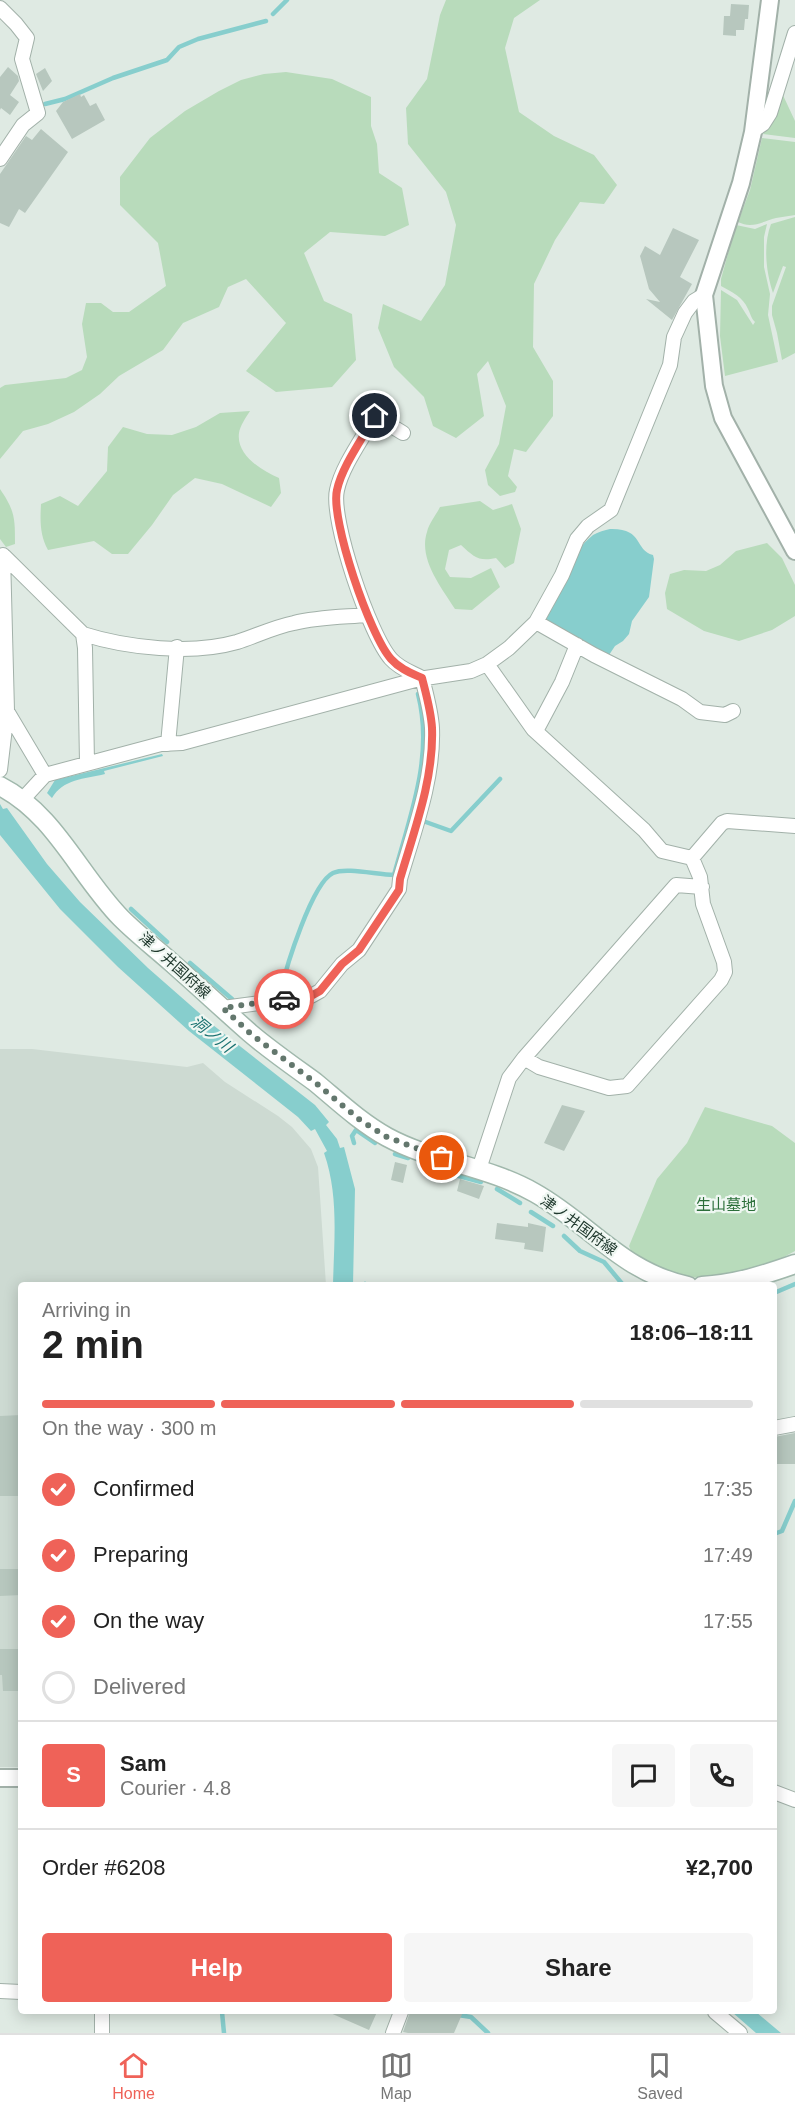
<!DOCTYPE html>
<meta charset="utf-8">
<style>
:root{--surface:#fff;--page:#f6f6f6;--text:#222;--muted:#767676;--line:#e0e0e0;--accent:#ef6258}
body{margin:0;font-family:Arial,"Noto Sans JP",sans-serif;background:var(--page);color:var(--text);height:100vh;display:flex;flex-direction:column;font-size:22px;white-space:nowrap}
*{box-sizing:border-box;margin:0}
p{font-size:20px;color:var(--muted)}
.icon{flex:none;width:33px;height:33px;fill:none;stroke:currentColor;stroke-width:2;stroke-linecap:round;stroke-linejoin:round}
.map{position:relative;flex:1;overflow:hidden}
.drawer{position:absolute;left:18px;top:1282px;width:759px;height:732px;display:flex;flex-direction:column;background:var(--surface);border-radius:6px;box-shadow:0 3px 15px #0003}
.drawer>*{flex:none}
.pin{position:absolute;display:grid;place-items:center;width:51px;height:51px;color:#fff;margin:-26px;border:3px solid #fff;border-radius:50%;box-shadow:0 2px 6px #0007}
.courier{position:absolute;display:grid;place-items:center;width:60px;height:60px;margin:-30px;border:4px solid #ef6258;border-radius:50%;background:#fff;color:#222;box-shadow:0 2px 8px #0007}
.summary em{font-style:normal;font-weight:600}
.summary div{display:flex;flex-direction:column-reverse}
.summary{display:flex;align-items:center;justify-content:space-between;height:102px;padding:0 24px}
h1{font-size:39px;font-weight:600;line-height:45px}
.bar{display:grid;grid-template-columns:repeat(4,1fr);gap:9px 6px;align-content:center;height:72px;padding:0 24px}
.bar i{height:8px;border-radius:4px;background:var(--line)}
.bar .current{background:var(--accent)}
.bar p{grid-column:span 4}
.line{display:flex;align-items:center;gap:15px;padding:0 24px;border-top:2px solid var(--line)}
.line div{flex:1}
.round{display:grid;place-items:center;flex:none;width:63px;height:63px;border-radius:6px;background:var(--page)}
ol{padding:0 24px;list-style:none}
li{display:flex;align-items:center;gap:18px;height:66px}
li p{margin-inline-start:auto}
li .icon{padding:6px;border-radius:50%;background:var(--accent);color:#fff;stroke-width:4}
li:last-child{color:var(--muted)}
li i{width:33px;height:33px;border:3px solid var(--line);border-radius:50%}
.primary-button{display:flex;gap:12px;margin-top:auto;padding:12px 24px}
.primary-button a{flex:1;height:69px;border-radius:6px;background:var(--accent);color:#fff;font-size:24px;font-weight:600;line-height:69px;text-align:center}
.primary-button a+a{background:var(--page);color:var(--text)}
.dock{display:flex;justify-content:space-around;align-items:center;height:84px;border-top:2px solid var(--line);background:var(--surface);font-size:16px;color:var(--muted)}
.dock a{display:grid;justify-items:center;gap:3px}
.dock .current{color:var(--accent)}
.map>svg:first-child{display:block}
.built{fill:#cddad2}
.green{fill:#b8dbbb}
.water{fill:#87cecd}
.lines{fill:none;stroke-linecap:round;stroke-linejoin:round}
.stream{stroke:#87cecd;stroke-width:4.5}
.building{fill:#b7c7be}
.minor-casing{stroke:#a2b1a9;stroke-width:16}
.tertiary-casing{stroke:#a2b1a9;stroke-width:20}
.secondary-casing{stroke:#a0b8ac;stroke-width:21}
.minor{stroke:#fff;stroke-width:14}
.tertiary{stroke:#fff;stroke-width:16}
.secondary{stroke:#fff;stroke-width:18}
.done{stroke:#63776d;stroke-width:6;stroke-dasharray:0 10.8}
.route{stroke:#ef6258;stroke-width:8}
.labels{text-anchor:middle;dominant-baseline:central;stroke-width:4.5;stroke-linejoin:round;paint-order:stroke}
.street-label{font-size:15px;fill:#20392e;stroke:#eff7f2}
.park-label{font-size:15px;fill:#2c6f3a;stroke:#eff7f2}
.water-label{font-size:16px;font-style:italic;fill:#1c7372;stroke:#eff7f2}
</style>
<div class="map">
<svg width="795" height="2033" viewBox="0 0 795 2033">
<rect width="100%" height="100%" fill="#dfeae3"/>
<path class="built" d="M0,1049H32L187,1067L203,1063L225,1082L278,1116L292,1127L311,1149L318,1167L326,1285L21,1286V1767H0Z"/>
<path class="green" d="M446,0H540L514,18L505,48L519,112L554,136L594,155L617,185L604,204L580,202L555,240L534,284L533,347L553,381V416L526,452L514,449L508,476L517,487L515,492L500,496L488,485L485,470L499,444L506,406L488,361L477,374L484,416L456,438L433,426L424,397L394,367L378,328L383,304L421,321L445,285L456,225L446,192L408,144L406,108L427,79L440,15Z
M286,72L332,79L371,97V126L377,144L379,173L402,188L409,225L385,236L330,232L304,253L324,301L352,314L356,360L332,387L276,392L246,371L286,323L246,279L228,287L219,307L183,323L163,350L119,376L100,394L74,412L48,424L23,431L0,459V388L5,385L66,378L82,370L87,357L82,324L86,303H101L113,312H129L166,286L158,243L120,205V177L150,138L185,111L219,91L241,80L264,74Z
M781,91L795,121V138L763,134L768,127Z
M762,138L795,142V215C789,216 782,217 776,218C761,222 752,229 738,222L750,190Z
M795,217V353L782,360L777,333L772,315V306L786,267L783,266L773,293C766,272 763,245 771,224Z
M767,224L764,237V267L770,294L768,315L778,362L725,376L720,336L721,290L737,300L753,325L755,322C751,318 751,315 748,309C743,297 732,292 721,286V279L736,225L755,229Z
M250,411C246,417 240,426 239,433C236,455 262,471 279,478L281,493L271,507L222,484L195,478L173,495L152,525L128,554H112L94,541L48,550C40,535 40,522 41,504L60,496L78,506L107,471L108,447L123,427L147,434L172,435L196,427L220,413Z
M0,489C15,511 15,518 15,544L6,547L0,539Z
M480,501L493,510L512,504L521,529L514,563L505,568L496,558C479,562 474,557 461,545L449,550L445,569L450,577L471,578L491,568L500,587L472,610L455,609C442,588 418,559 427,532C429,523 436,515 440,507Z
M767,543L782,558L795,585V616L772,630L739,641L704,631L667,609L665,593L670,574L684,570L706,571L720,565L736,551Z
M705,1107L772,1126L795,1143V1251L771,1264L708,1280L663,1271L634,1258L629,1246L657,1179L687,1143Z"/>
<path class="water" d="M610,529C644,528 634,550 653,555L654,559L649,597L632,621L629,634L623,641L615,646L609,655L540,619C555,592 568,555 593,535C598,532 605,530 610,529Z
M162,754L163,756L104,771L105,774C84,779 63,779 52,798L47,793L55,780Z
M0,804L3,809L7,808L47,864L80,902L148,968L213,1025L315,1105L329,1122L326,1125L337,1139L340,1148L344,1147L355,1189L353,1285H333C334,1241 339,1195 324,1153L327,1151L315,1129L311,1131L298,1117L189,1031L118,967L60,909L0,835Z
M732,2012H756L781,2033H756Z"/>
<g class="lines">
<path class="stream" d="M273,14L287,0
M45,104L65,99L113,78L167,60L179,47L198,39L266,21
M423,821L451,831L500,779
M131,909L167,942
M190,963L232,999
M278,993L281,991C286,967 312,883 333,873C346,867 378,875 394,875C410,816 434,756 418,694
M354,1143L352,1136L356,1130L375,1143
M395,1154L408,1158
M433,1169L481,1182
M497,1189L520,1203
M531,1212L553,1226
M564,1236L580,1251L604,1262L624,1286
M365,1284L367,1286
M774,1293L795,1284
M774,1534L782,1531L795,1501
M222,2012L224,2033
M458,2015L471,2017L488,2033"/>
</g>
<path class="building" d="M731,4L749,5L748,19H745L744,30H736V36L723,35L724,16H730Z
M8,67L18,76L19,81L10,95L19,102L10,115L1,108L0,110V77Z
M45,68L52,81L43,91L36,74Z
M80,94L81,97L84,95L90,106L96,103L105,120L72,139L56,111L63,102Z
M41,129L68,152L25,213L19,209L9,227L0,223V174L26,136L32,140Z
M673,228L699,240L680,277L692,284L672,320L646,299L660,302L649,289L640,256L645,246L660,255Z
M562,1105L585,1111L564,1151L544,1143Z
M395,1162L407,1165L403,1183L391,1180Z
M460,1179L484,1186L479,1199L457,1191Z
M497,1223L528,1227V1223L546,1227L543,1252L524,1249L525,1243L495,1239Z
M21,1415V1496H0V1416Z
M795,1433V1464H774V1437Z
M0,1569H21V1595L0,1596Z
M0,1649H21V1691H3L2,1675H0Z
M328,2012H377L369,2030Z
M410,2012H463L454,2033H408L403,2032Z"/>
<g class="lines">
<g class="minor-casing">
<path id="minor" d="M0,8L16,24L27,38L22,59L38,113L23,125L0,159
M754,130L763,124L770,113L795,33
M3,555L7,711L45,775
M4,556L83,634L85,648L87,763
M536,622L594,655L682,699L700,712L725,715L733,711
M83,634C127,648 192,655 237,642C256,636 274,627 294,623C317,617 343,617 367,615
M536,731L562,682L577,645
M168,744L177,647
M0,770L7,711
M23,799L45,775L161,744L182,743L419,679L471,671L487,664L509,648L536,622L562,575L577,539L588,526L611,510L670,365L674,337L685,313L694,301L704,295
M692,858L722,823L727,821L795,826
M223,1008L311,996L320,991L342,964L359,950L399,889L400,879C414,831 434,779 432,728C431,711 426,694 422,678C411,672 400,669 391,659C370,636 330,519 337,490C342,466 363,438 375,416L403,433
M524,1058L676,885L702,887
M479,1169L509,1078L524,1058L539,1067L609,1088L627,1086L721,980L725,972L724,962L703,904L700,877L692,858L662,851L644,830L533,729L487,664
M774,1428L795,1424
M774,1792L795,1800
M0,1991L21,1992
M102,2012V2033
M715,2012L740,2033
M393,2033L401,2012"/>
</g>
<g class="tertiary-casing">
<path id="tertiary" d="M770,0L753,132L741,183L704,295L714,386L723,418L795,551
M0,1778H21"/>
</g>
<g class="secondary-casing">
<path id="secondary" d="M0,786C55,814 79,875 121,918C137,934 155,948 172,963C198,986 224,1010 250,1033C270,1050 293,1066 315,1082C338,1101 360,1122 387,1137C433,1162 488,1166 535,1193C590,1224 622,1272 688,1286
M702,1286C735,1284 764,1275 795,1264"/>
</g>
<use href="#minor" class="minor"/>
<use href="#tertiary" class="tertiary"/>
<use href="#secondary" class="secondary"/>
</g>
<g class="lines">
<path class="done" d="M284,999L223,1008L251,1034L317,1084L360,1120L387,1137L442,1158"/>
<path class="route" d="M284,999L311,996L320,991L342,964L359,950L399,890L400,879C414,831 434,779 432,728C431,711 426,694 422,678C411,673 400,669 391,659C370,636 330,519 337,490C342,466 363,438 375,416"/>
</g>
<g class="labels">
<g class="street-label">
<text transform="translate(175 965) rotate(42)">津ノ井国府線</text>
<text transform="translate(579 1225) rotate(36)">津ノ井国府線</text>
</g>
<g class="park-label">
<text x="726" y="1204">生山墓地</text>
</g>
<g class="water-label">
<text transform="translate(212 1034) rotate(39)">洞ノ川</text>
</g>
</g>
</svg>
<div class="pin" style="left:442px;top:1158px;background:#ea580c"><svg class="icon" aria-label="bag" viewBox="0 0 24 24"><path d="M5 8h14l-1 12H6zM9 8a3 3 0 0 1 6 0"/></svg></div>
<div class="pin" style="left:375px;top:416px;background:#1f2937"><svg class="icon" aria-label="home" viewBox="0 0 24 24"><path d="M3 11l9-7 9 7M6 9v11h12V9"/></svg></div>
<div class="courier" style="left:284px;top:999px"><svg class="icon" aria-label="car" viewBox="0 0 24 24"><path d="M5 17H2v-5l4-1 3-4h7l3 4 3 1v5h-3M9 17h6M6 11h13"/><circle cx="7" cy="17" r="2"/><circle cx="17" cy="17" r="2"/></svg></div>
<section class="drawer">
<div class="summary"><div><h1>2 min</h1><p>Arriving in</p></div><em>18:06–18:11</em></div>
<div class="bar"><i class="current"></i><i class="current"></i><i class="current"></i><i></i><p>On the way · 300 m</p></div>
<ol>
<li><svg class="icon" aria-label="check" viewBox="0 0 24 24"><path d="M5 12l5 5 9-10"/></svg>Confirmed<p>17:35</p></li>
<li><svg class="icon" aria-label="check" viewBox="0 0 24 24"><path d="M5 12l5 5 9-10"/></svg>Preparing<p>17:49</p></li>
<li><svg class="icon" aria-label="check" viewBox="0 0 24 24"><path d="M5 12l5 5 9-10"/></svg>On the way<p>17:55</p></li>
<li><i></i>Delivered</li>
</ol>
<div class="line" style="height:108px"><b class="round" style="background:var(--accent);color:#fff">S</b><div><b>Sam</b><p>Courier · 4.8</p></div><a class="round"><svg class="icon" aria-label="chat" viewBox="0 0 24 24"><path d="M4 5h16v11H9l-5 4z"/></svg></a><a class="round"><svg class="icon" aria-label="phone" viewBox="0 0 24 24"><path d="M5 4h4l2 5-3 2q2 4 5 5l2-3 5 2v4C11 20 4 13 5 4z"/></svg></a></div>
<div class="line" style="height:78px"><div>Order #6208</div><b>¥2,700</b></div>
<div class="primary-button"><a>Help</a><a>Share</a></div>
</section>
</div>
<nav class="dock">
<a class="current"><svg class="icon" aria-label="home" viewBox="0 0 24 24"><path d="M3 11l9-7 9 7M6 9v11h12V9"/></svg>Home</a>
<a><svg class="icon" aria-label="map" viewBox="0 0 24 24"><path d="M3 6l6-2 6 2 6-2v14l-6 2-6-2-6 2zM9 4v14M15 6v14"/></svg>Map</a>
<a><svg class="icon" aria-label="saved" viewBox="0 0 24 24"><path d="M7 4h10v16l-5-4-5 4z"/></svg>Saved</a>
</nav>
